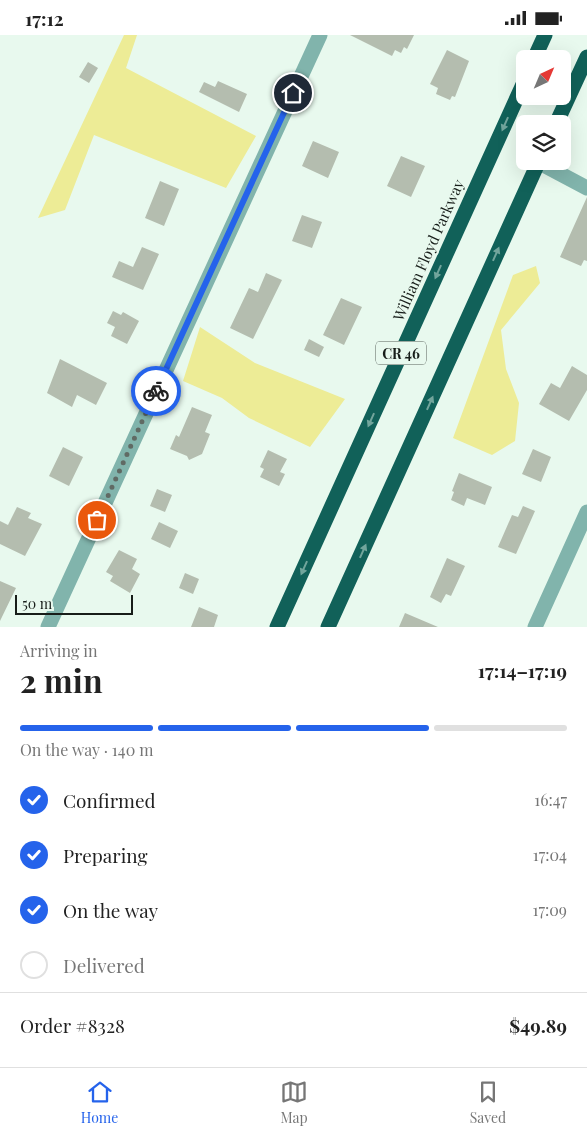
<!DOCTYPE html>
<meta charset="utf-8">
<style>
:root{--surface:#fff;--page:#f2f2f2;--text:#222;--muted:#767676;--line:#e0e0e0;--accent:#2563eb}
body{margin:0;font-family:"Playfair Display",serif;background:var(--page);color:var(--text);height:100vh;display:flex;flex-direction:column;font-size:19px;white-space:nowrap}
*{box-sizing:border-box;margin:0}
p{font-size:16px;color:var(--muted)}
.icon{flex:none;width:28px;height:28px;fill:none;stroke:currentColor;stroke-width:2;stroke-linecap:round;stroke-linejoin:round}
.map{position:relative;height:592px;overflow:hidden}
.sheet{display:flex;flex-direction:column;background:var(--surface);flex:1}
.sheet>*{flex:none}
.needle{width:32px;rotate:44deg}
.buttons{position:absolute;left:516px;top:15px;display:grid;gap:10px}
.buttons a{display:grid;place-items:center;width:55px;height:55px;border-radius:8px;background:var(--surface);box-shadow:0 5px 20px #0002;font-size:25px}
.scale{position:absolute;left:15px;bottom:12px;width:118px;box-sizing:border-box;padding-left:5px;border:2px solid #171d19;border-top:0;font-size:14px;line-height:18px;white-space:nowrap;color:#171d19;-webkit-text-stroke:4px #e8f9ee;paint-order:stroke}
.pin{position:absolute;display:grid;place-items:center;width:42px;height:42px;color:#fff;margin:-21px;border:2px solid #fff;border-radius:50%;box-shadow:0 1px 5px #0007}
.courier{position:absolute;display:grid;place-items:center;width:50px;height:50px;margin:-25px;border:4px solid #2563eb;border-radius:50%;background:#fff;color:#222;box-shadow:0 1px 6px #0007}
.headline em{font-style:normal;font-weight:700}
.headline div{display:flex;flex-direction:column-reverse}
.headline{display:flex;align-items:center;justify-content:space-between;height:85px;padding:0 20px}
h1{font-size:32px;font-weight:700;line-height:38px}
.bar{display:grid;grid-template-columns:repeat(4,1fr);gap:8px 5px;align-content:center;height:60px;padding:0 20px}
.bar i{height:6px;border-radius:4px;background:var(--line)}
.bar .active{background:var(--accent)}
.bar p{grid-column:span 4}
.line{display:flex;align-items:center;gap:12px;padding:0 20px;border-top:1px solid var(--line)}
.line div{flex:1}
ol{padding:0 20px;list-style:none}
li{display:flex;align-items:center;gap:15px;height:55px}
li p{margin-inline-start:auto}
li .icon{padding:5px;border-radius:50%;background:var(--accent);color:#fff;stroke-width:4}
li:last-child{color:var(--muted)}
li i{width:28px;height:28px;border:2px solid var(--line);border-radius:50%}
.status{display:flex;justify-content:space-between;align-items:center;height:35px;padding:0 25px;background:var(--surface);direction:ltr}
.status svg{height:14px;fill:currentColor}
.tabs{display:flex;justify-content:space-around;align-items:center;height:70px;border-top:1px solid var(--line);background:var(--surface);font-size:14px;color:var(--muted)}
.tabs a{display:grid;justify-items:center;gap:2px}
.tabs .active{color:var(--accent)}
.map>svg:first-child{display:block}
.green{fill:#edec96}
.building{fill:#b4bdaf}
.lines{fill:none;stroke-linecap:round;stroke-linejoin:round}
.minor{stroke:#81b4ac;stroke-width:15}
.highway{stroke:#116159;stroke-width:15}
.oneway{fill:#72a59c}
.done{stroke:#606a64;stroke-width:5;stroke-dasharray:0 9}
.route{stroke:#2563eb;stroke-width:6}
.labels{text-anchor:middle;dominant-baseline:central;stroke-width:4;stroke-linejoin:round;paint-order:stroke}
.shield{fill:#e8f9ee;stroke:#565f59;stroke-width:1}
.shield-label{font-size:14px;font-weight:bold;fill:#171d19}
.street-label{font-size:15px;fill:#171d19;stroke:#e8f9ee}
</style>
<div class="status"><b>17:12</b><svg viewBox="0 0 49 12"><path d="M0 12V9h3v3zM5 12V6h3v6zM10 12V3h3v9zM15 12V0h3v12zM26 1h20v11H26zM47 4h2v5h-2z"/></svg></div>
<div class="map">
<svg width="587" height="592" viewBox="0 0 587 592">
<rect width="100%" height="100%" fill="#e8f9ee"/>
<path class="green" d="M124,0H137L126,33L256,101L226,153L94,100L65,175L38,183Z
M536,231L540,248L501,295L506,334L519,368L515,406L492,420L453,403L513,240Z
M200,292L255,328L345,364L310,412L249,383L222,363L183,346Z"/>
<path class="building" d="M350,0H414L407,14L404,12L401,18L395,15L392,21Z
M447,15L469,26L455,62L452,61L450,65L436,59L438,53L430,49Z
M88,27L98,33L89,48L79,42Z
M218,46L247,59L239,77L199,57L204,47L215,52Z
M313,106L339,117L328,143L302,131Z
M401,121L425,131L411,162L387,151Z
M160,146L179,154L164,191L145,183Z
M587,162V226L584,225L581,231L560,222Z
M302,180L322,187L312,213L292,206Z
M142,212L159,219L143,255L112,242L119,226L133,232Z
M266,238L282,245L253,304L230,293L249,253L258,257Z
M341,263L362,272L344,310L323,300Z
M113,276L121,280L123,277L139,286L127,309L111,301L115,292L107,288Z
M309,304L324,312L319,322L304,315Z
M60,324L107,348L96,370L77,360L72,372L47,358Z
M572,331L587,340V355L569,386L539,369L551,348L560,353Z
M192,372L212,380L205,397L210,399L202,419L189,425L187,421L170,414L176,400L179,402Z
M63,412L83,422L69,451L49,441Z
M533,414L551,422L541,447L522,439Z
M268,415L287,424L280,437L285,439L279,451L260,442L264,434L260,432Z
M459,438L492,452L485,470L467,463L464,471L451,465L454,457L452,456Z
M157,454L172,460L165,477L150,471Z
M523,471L535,476L516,519L498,512L512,480L518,482Z
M17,472L31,478L28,483L42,489L25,521L0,509V486L8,490Z
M159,487L178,496L170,513L151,504Z
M119,515L137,524L132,534L140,539L130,558L110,546L113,541L106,537Z
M447,523L465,531L451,561L446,559L441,568L430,562Z
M185,538L199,544L193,559L179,553Z
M0,546L16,553L0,586Z
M199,572L218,580L214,592H191Z
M405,578L438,592H399Z"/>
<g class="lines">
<path class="minor" d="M538,127L587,153
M48,592L320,0
M535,592L587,477"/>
<path class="highway" d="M534,24L545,0
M556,89L587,22
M277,592L525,45
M328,592L539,126"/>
</g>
<defs><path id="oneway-solid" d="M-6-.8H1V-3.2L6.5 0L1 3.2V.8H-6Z" transform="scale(1.25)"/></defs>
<g class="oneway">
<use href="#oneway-solid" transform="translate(505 89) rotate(114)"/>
<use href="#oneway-solid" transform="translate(496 219) rotate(-66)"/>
<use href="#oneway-solid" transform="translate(438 237) rotate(114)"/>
<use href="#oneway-solid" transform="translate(430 368) rotate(-66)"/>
<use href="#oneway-solid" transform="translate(371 385) rotate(114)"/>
<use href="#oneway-solid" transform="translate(363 516) rotate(-66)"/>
<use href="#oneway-solid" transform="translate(304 533) rotate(114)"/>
</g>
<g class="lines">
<path class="done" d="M97,485L156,356"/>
<path class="route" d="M156,356L293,58"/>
</g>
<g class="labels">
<rect class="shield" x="376" y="306.5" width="50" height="23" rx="4"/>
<g class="shield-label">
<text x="401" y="318">CR 46</text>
</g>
<g class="street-label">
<text transform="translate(428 215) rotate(-66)">William Floyd Parkway</text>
</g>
</g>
</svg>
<div class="buttons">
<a><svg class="needle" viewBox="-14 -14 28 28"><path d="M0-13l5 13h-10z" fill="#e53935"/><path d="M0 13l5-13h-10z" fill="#767676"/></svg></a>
<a><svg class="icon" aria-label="layers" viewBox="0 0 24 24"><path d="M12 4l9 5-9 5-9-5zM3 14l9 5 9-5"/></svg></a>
</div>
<div class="scale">50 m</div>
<div class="pin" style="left:97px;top:485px;background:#ea580c"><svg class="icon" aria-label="bag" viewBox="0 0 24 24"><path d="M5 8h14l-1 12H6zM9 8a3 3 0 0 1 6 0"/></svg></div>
<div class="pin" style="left:293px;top:58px;background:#1f2937"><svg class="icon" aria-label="home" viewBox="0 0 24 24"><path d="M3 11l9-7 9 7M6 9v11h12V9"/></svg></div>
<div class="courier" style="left:156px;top:356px"><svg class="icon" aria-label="bike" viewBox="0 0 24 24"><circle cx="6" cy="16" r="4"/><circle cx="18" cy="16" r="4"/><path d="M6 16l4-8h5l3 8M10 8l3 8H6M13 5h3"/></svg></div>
</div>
<section class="sheet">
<div class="headline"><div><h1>2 min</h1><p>Arriving in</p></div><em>17:14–17:19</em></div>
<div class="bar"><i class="active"></i><i class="active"></i><i class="active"></i><i></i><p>On the way · 140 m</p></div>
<ol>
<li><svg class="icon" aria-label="check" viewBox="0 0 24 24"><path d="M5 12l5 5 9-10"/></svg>Confirmed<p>16:47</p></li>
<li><svg class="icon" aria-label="check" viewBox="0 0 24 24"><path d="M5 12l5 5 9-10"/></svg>Preparing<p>17:04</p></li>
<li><svg class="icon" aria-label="check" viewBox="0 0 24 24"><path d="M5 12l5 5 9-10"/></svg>On the way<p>17:09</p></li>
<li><i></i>Delivered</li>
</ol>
<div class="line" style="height:65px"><div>Order #8328</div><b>$49.89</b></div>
</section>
<nav class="tabs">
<a class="active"><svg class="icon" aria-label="home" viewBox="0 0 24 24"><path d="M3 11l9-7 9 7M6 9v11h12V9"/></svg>Home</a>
<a><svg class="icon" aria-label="map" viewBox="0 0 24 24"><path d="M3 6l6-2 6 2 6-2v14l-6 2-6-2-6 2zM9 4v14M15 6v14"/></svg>Map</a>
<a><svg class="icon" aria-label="saved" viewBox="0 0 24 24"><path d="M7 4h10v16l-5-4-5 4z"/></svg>Saved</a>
</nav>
